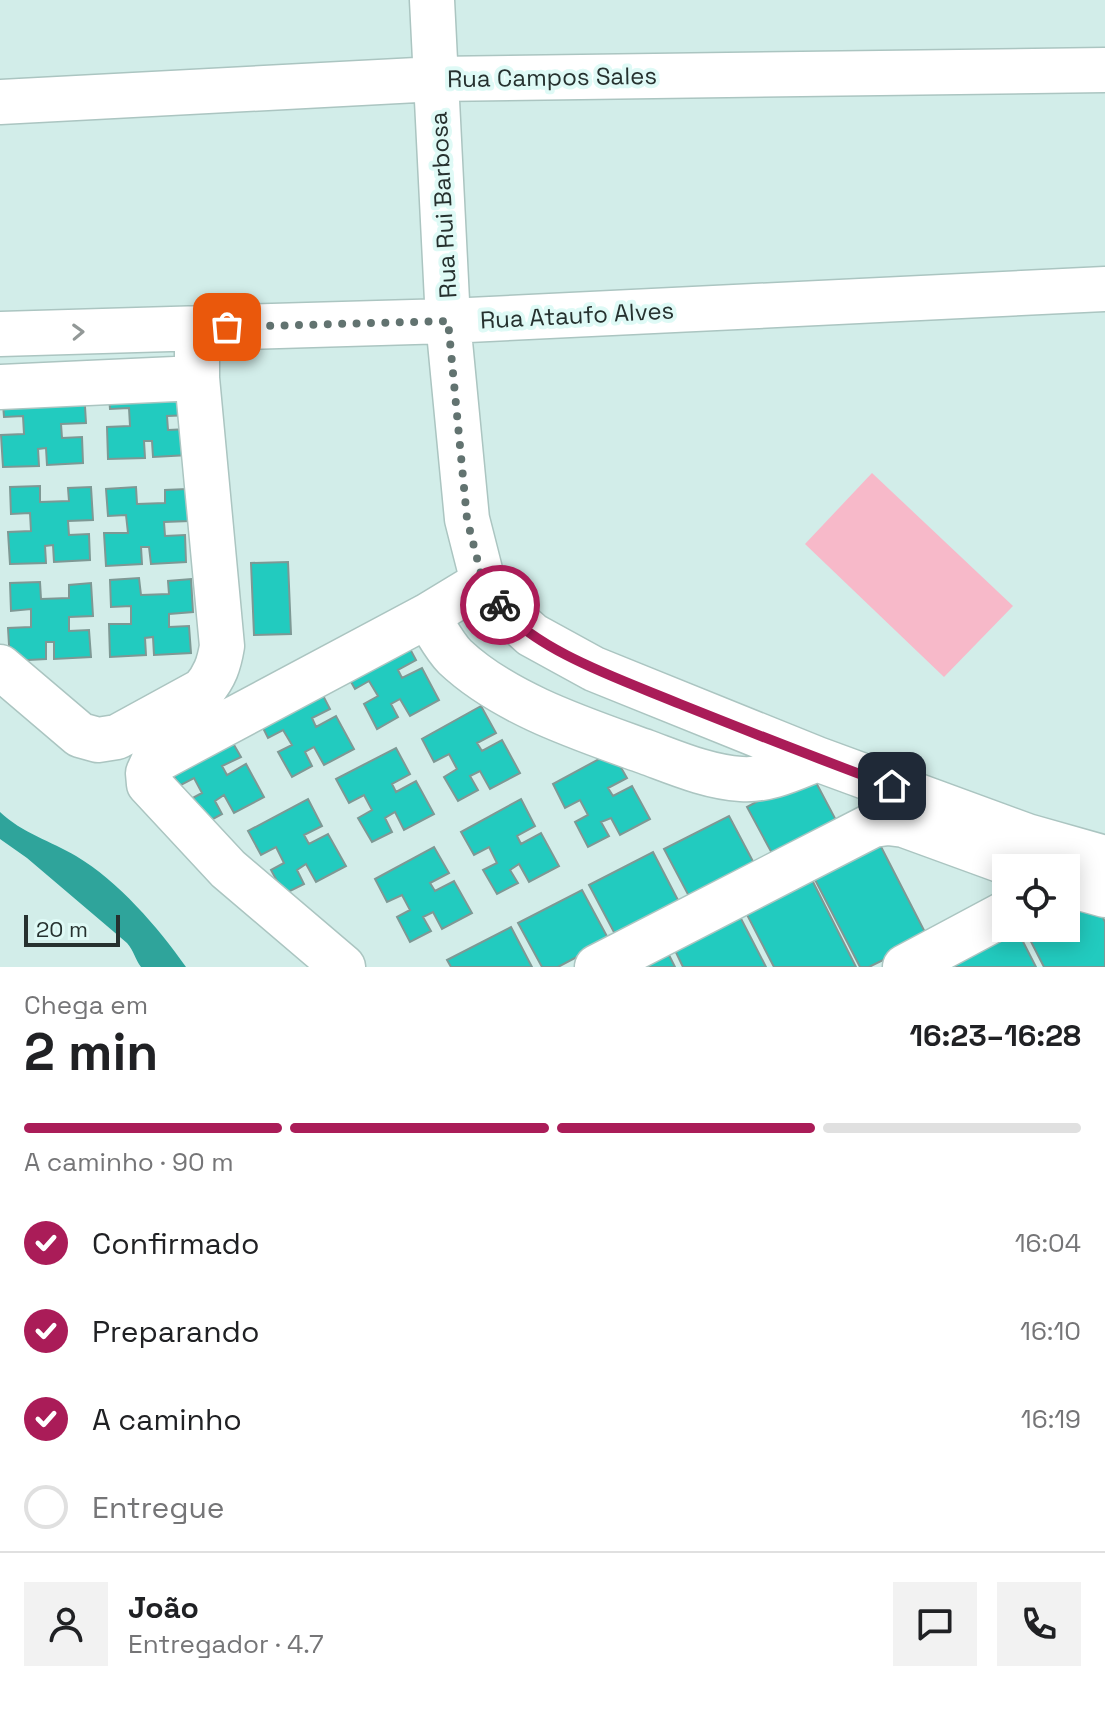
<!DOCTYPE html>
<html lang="pt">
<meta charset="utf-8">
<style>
:root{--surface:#fff;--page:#f2f2f2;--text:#202124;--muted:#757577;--line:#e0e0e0;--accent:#aa1c58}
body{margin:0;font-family:"Space Grotesk",sans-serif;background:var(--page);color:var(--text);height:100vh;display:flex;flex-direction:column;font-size:30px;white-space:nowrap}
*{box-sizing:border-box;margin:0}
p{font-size:26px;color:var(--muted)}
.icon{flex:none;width:44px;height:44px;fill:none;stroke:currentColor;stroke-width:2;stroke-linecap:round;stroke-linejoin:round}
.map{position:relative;height:967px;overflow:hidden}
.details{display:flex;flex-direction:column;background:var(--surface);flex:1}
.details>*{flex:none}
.buttons{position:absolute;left:992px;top:854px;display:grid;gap:16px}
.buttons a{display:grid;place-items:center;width:88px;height:88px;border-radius:0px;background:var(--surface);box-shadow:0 4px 20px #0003;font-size:40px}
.scale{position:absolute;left:24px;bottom:20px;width:96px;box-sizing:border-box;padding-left:8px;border:4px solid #26312f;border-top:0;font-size:22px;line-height:28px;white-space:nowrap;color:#26312f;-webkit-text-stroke:6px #dffaf6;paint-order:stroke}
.pin{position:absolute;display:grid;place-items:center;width:68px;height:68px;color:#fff;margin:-34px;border-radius:16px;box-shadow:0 4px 12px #0006}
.courier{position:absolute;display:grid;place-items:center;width:80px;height:80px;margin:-40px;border:6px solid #aa1c58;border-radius:50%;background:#fff;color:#222;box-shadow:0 2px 10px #0007}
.head em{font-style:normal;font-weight:600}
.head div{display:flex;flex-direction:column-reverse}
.head{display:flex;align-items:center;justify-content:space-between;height:136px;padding:0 24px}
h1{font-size:52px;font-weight:600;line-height:60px}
.bar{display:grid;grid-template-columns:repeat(4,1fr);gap:12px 8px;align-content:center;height:96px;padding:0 24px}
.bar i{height:10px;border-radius:6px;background:var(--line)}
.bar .selected{background:var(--accent)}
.bar p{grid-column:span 4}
.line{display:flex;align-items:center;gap:20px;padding:0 24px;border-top:2px solid var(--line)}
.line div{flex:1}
.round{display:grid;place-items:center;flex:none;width:84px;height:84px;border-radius:0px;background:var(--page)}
ol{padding:0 24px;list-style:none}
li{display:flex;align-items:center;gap:24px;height:88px}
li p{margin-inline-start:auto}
li .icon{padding:8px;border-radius:50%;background:var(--accent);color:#fff;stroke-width:4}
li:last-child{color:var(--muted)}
li i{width:44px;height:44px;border:4px solid var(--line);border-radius:50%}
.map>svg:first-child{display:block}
.green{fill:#f7b9c9}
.water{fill:#2fa49b}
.building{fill:#22cbbf;stroke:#7e9894;stroke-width:2}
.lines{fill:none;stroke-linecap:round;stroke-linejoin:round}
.minor-casing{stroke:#abc5c1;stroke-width:47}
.minor{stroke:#fff;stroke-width:44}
.oneway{stroke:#929897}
.done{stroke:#627370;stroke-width:8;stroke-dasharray:0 14.4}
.route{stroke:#aa1c58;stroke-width:10}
.labels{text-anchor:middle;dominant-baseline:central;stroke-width:8;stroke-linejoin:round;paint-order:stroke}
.street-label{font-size:24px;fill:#26312f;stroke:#dffaf6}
</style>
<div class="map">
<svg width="1105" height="967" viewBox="0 0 1105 967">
<rect width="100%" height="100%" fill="#d2ede9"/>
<path class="green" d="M872,473L1013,606L944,677L805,544Z"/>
<path class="water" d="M0,812C22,833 51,841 76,856C118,881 158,927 186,967H141C135,959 134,951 127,943L27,858L0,839Z"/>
<path class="building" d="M108,382L190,383L191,415L167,416L168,430L188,429L189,455L153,457L152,441H144L145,458L108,459L107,427L130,426L129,408L110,409Z
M2,390H84L86,423L61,424L62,438L82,437L83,463L47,465L46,448L38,449L39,466L3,467L1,435L24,434L23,416L4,417Z
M40,486V502L69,501L68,488L91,487L93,520L68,521L69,535L89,534L90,560L54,562L53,545L45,546L46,563L10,564L8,532L31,531L30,513L11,514L10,487Z
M136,487L137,504L165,503V490L187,489L189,521L164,522L165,536L185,535L186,562L151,564L149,547H141L142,564L106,566L104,533H128L126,515L108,516L106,489Z
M288,562L291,634L254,635L251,563Z
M139,578L141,595L169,594L168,581L191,579L193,612L169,614V627L189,626L191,653L154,655L153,637L145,638L146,655L110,657L109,624H131V606L111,607L110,580Z
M40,582L41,599L69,598V585L91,583L93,616L69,617V631L89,630L91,657L54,659V642H46V659L10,661L8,628L31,627V609L11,611L10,583Z
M402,634L416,660L398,670L402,678L422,668L439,700L410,716L400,699L391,704L398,717L377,729L364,704L378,696L369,681L355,689L342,666Z
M316,682L330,709L312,718L316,727L336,716L354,749L324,765L314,747L305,752L312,766L292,777L278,752L292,745L283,730L268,738L256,714Z
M481,706L496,733L477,743L482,751L502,740L520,773L490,789L480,771L470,776L478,790L458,801L444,777L457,769L449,754L434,762L422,739Z
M226,731L241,757L222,766L227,775L246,764L264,797L234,813L224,795L215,801L222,814L202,825L189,800L202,793L194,778L179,786L167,762Z
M396,748L410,774L392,784L396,792L416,781L434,814L404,830L395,812L385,818L392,832L372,842L358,818L372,810L364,795L349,803L336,779Z
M612,752L627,778L608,788L613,796L632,786L650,819L620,835L611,818L601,822L609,836L588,847L575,822L588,815L580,800L565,808L553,784Z
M811,773L838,824L774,857L747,807Z
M308,799L322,826L304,835L309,844L328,834L346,866L316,882L306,864L297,870L304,884L284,894L271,870L284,863L276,847L261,855L248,831Z
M521,799L535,826L517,836L521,844L541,833L559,866L529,882L519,864L510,870L518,883L497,894L483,870L497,863L489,847L474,855L461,832Z
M729,816L756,867L691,900L664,849Z
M876,837L928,938L869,967H860L810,870Z
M434,847L449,873L430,883L435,891L454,881L472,913L442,929L433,912L423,917L431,931L410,942L397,917L410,910L402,895L387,902L375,879Z
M653,852L679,902L616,936L589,885Z
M808,872L856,967H774L742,905Z
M582,890L609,940L558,967H542L518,923Z
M1066,897L1097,905L1105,922V967H1044L1024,928H1066Z
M735,907L766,967H683L670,940Z
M511,927L532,967H451L447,960Z
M1016,928L1036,967H953L947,955Z
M663,943L675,967H614Z"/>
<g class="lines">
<g class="minor-casing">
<path id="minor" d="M432,0L448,321L467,519L483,582L504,610L532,635L594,669L817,759L1027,836L1105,858
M0,102L436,79L1105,70
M0,334L448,321L1105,289
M0,387L197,378
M427,616C436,629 444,646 455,657C505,704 582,729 646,752C676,763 708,777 741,779C768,781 792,769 817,759
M0,667L80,735L98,740L117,737L203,690C215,676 219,664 222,646L197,378V328
M1066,884L1105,895
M343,967L228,869L149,784L148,773L153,762L427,616L483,582
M597,967L873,825L888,823L904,825L1022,868
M905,967L1006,913"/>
</g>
<use href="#minor" class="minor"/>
</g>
<defs><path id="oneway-chevron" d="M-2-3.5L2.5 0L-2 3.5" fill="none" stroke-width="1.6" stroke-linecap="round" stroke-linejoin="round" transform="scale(2)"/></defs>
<use class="oneway" href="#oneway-chevron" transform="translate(78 332) rotate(-2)"/>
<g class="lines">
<path class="done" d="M227,327L448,321L467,519L483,582L500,605"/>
<path class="route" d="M500,605C534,651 628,682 680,704C750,732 821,760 892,786"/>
</g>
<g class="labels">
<g class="street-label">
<text transform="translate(552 77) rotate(-1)">Rua Campos Sales</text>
<text transform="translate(443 205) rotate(-93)">Rua Rui Barbosa</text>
<text transform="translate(577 315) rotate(-3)">Rua Ataufo Alves</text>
</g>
</g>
</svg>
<div class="buttons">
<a><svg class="icon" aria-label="locate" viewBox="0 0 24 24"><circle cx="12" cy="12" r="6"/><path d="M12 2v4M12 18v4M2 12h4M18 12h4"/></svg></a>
</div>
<div class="scale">20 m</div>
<div class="pin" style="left:227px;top:327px;background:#ea580c"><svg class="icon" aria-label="bag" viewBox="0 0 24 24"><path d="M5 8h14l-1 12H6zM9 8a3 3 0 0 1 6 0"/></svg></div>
<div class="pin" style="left:892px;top:786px;background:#1f2937"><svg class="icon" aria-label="home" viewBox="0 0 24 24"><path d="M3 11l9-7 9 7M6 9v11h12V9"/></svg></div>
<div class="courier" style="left:500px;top:605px"><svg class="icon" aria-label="bike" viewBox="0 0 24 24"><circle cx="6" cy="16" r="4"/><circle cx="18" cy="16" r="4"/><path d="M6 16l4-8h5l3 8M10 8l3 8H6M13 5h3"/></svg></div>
</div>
<section class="details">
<div class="head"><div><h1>2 min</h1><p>Chega em</p></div><em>16:23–16:28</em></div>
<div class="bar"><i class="selected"></i><i class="selected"></i><i class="selected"></i><i></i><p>A caminho · 90 m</p></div>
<ol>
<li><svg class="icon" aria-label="check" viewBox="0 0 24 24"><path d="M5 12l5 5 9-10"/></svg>Confirmado<p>16:04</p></li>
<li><svg class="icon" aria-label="check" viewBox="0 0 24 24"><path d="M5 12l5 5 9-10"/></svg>Preparando<p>16:10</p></li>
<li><svg class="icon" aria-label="check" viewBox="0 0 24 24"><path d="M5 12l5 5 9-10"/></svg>A caminho<p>16:19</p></li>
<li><i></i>Entregue</li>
</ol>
<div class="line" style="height:144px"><a class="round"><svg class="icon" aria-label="person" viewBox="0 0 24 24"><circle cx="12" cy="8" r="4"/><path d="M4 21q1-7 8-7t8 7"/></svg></a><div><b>João</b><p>Entregador · 4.7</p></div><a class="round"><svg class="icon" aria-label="chat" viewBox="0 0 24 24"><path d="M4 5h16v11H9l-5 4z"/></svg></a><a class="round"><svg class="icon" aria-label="phone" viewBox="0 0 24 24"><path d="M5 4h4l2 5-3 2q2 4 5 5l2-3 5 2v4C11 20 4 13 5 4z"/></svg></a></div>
</section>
